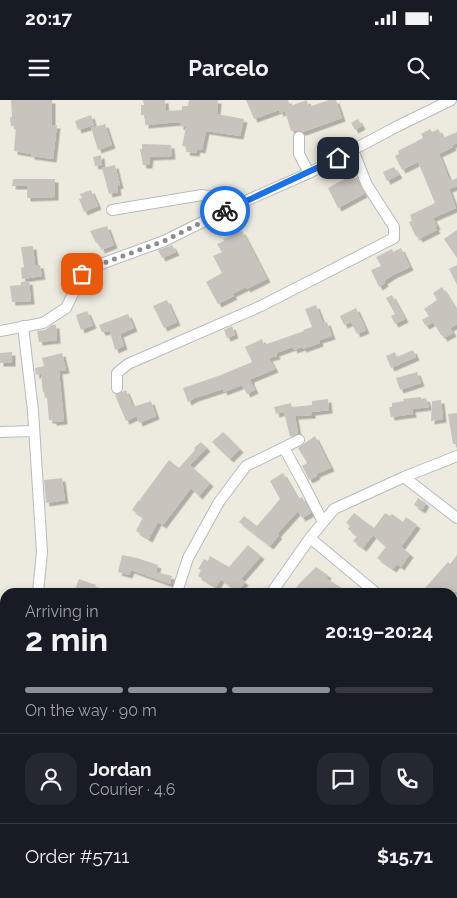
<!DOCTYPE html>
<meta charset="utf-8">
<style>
:root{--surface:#171b24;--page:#242831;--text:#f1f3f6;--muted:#9ea1a6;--line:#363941;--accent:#8c9099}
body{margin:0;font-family:Raleway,sans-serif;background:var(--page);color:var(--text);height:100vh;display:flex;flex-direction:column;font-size:19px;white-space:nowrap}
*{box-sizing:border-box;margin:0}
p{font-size:16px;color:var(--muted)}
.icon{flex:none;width:28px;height:28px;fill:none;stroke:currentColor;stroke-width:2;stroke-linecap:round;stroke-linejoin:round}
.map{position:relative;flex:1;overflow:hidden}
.details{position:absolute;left:0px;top:488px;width:458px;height:311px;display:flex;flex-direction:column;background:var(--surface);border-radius:15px 15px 0 0;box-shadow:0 2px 8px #0003}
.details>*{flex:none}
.pin{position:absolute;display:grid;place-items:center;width:42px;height:42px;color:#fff;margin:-21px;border-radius:10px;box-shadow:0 2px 8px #0006}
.courier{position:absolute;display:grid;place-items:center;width:50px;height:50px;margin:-25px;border:4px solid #1a73e8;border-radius:50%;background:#fff;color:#222;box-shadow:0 1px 6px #0007}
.summary em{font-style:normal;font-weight:700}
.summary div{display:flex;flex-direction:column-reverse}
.summary{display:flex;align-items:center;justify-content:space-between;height:85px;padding:0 25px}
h1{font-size:32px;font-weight:700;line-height:38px}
.bar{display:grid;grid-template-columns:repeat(4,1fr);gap:8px 5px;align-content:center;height:60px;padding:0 25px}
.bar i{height:6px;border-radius:4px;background:var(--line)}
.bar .active{background:var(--accent)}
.bar p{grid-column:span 4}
.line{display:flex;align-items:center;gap:12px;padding:0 25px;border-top:1px solid var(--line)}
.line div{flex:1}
.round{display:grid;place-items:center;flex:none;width:52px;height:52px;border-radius:15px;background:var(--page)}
.status{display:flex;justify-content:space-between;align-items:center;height:35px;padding:0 25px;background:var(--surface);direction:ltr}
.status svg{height:14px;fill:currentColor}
header{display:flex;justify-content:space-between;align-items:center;height:65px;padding:0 25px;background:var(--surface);font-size:22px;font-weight:700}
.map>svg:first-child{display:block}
.building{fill:#c8c4bd;filter:url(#shadow)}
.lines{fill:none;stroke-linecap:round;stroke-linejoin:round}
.minor-casing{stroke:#b8bac0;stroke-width:12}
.tertiary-casing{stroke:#b8bac0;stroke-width:14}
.minor{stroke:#fff;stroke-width:10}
.tertiary{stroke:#fff;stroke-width:11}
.done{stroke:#8c8e8e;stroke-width:5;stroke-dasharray:0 9}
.route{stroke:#1a73e8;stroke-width:6}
</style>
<div class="status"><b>20:17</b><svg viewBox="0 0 49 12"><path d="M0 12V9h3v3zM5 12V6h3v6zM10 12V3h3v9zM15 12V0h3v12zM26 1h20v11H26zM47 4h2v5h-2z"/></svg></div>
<header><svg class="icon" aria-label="menu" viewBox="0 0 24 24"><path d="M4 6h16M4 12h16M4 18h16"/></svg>Parcelo<svg class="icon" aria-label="search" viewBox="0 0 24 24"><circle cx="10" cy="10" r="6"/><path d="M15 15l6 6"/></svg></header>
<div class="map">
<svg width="457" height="798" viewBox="0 0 457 798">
<defs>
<filter id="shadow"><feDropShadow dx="3.5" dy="3.5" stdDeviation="0" flood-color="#0004"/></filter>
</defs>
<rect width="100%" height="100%" fill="#edebdf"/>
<path class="building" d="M11,0H52V25H57L53,59L31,56V54L14,51L16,26H11L10,17H12Z
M143,0H165L166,11L182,10V6H188L189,0H218L217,14L244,19L240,36L206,31L202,50L197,49L196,53L186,52L187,47L182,46L186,27L180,26V22L145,25V15H141V5H144Z
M246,0H288L290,6L307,0L309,7L329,0H336L342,18L303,32L296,30L291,31L285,11L280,13L279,10L254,19Z
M91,15L94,25L78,30L75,21Z
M358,19L362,26L355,30L351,23Z
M105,24L112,45L98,50L91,28Z
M430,29L432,32L438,29L443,38L457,32V43L452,45L453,47L439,54L450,81L457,78V86L449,89L456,108L433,118L437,126L435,127L437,130L419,139L418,136L416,137L409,122L412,121L410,115L435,103L418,62L402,70L395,56L399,54L398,51L423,38L421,34Z
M142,44L171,45L172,56L150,57L149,65H143L140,49H142Z
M101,55L102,65L95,66L93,57Z
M115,65L120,85L117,86L118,92L109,94L102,68Z
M394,67L399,75L387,81L383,72Z
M353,74L364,94L338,108L328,88Z
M13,79H55V97L27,98V86H12Z
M91,90L98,106L84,112L79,99L82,98L80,94Z
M107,126L114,145L101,150L99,142L96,143L90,131Z
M457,130V158L444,139Z
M242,131L267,179L247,189L246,187L232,194L234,196L218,204L206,182L222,173L213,156L222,152L217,144L224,141L223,139Z
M172,145L176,152L162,158L158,150Z
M33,146L35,165H40L42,176L22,179L21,168L24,167L21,147Z
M401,148L410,167L393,175L384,181L385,183L379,187L371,170L381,166L376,157L392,149L393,152Z
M457,165V185L449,169Z
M29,181L31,201L12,202L10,186L21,185V182Z
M442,187L457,211V224L450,228L453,233L444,238L442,235H441L433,222L426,226L422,220L429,216L424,209L437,200L433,193Z
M392,195L405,219L395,224L391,216L395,214L386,198Z
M167,200L177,222L164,228L153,206Z
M316,205L323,223L327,222L332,236L319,240L320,243L303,249L302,247L294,250L293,247L276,253L277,256L269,258L275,269L251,279V282L255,290L247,294L242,285L224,292L223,289L195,298L188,302L183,288L221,275L252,262L245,247L262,239L264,245L304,231L303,230L312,227L305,209Z
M356,208L366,230L357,234L351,222L344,225L340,216Z
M87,211L93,225L81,230L76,215Z
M128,214L134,228L120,234L124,246L115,250L110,231L102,232L99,225Z
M52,225H56L57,240L39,242L37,231L45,230Z
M232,226L235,235L227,238L224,230Z
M413,250L416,257L391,268L386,256L395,252L397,257Z
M12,252V263H0V253Z
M62,253L66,270L59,271L64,321L53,322V320H49L47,298H45L44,292H43L41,274L36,275L35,268L44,266L42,258Z
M417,272L421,283L400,290L396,278Z
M126,290L133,307L151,301L156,316L139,323L137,316L126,321L115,295Z
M421,297V299L426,298L429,307L412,309L413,314L391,317L389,307H392V303L404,301L403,299Z
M328,299L329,310L312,312V315L295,316L298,333L290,337L284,312L276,314L274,307L291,303L292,307L312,305V301Z
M441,300L443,319L431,321L432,301Z
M457,313V344H453L448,314Z
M223,332L240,349L230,359L212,342Z
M315,336L331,368L316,374L317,376L309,380L302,366L307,363L298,348Z
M201,342L207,348L190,365L210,383L199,396L191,388L163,425L158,422L149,439L136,431L143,417L132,410L138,401H139L169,360L179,368L195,350L194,348Z
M283,373L298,399L302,397L311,413L302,418L298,411L277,434L279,435L270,446L239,422L244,416L257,426L280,399L270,381Z
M62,378L65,400L46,403L44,380Z
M418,398L426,403L422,410L414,405Z
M354,413L374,428L385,413L390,416L392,414L403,422L406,417L417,425L401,447L410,454L401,467L397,464L393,469L377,458L386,447L373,435L363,448L353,441L357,436L348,429L350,426L346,423Z
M248,445L261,456L241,479L245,482L237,492L221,479L216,487L198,476L201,470L198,469L204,459L208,461L210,456L229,467Z
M122,455L137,458L158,465L156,472L172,476L170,484L131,470L129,475L118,472Z
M457,455V492H431L425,488L448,462L450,464Z
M316,467L328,475L326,478L348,492H293L299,484Z
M79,479L96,485L93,492H74Z"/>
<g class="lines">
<g class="minor-casing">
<path id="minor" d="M299,37V54L309,73
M112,110L202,95L241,103
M23,226L33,311L42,452L38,492
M0,231L43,223L66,208L82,175L90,168L164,141L241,103L309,73L398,26L451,0
M117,288V273L128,264L261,206L394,138V127L367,85L353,50
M0,332L34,331
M284,348L302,381L323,422
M404,377L457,418
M310,438L375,492
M177,492L188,458L219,402L246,366L299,340
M272,492L310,438L334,409L404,377L457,356
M0,538L5,541
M452,557L457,560
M452,673L457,677
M0,738L5,730
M269,794L271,798
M377,794L380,798
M78,798L82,794"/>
</g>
<g class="tertiary-casing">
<path id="tertiary" d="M0,663L5,667
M148,794L151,798"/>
</g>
<use href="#minor" class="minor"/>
<use href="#tertiary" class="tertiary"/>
</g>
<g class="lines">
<path class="done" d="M82,174L90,168L164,141L225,111"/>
<path class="route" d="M225,111L338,58"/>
</g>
</svg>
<div class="pin" style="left:82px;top:174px;background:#ea580c"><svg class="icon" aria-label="bag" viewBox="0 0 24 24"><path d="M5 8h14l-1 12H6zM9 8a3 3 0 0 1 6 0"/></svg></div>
<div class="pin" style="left:338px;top:58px;background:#1f2937"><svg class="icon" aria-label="home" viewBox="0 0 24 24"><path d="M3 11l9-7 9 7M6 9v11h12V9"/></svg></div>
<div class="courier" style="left:225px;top:111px"><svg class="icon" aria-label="bike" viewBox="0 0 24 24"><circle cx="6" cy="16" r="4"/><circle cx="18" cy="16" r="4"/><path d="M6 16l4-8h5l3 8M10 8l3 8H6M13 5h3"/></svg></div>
<section class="details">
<div class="summary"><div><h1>2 min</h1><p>Arriving in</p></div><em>20:19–20:24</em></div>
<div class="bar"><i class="active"></i><i class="active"></i><i class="active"></i><i></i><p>On the way · 90 m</p></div>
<div class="line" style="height:90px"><a class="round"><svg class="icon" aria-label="person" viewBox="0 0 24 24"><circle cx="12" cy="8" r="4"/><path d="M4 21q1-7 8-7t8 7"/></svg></a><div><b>Jordan</b><p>Courier · 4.6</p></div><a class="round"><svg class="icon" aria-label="chat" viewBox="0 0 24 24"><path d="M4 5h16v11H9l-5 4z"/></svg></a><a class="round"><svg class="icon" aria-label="phone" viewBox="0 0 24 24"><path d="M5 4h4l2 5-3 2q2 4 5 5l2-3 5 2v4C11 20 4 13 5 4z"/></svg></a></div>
<div class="line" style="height:65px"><div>Order #5711</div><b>$15.71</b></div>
</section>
</div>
